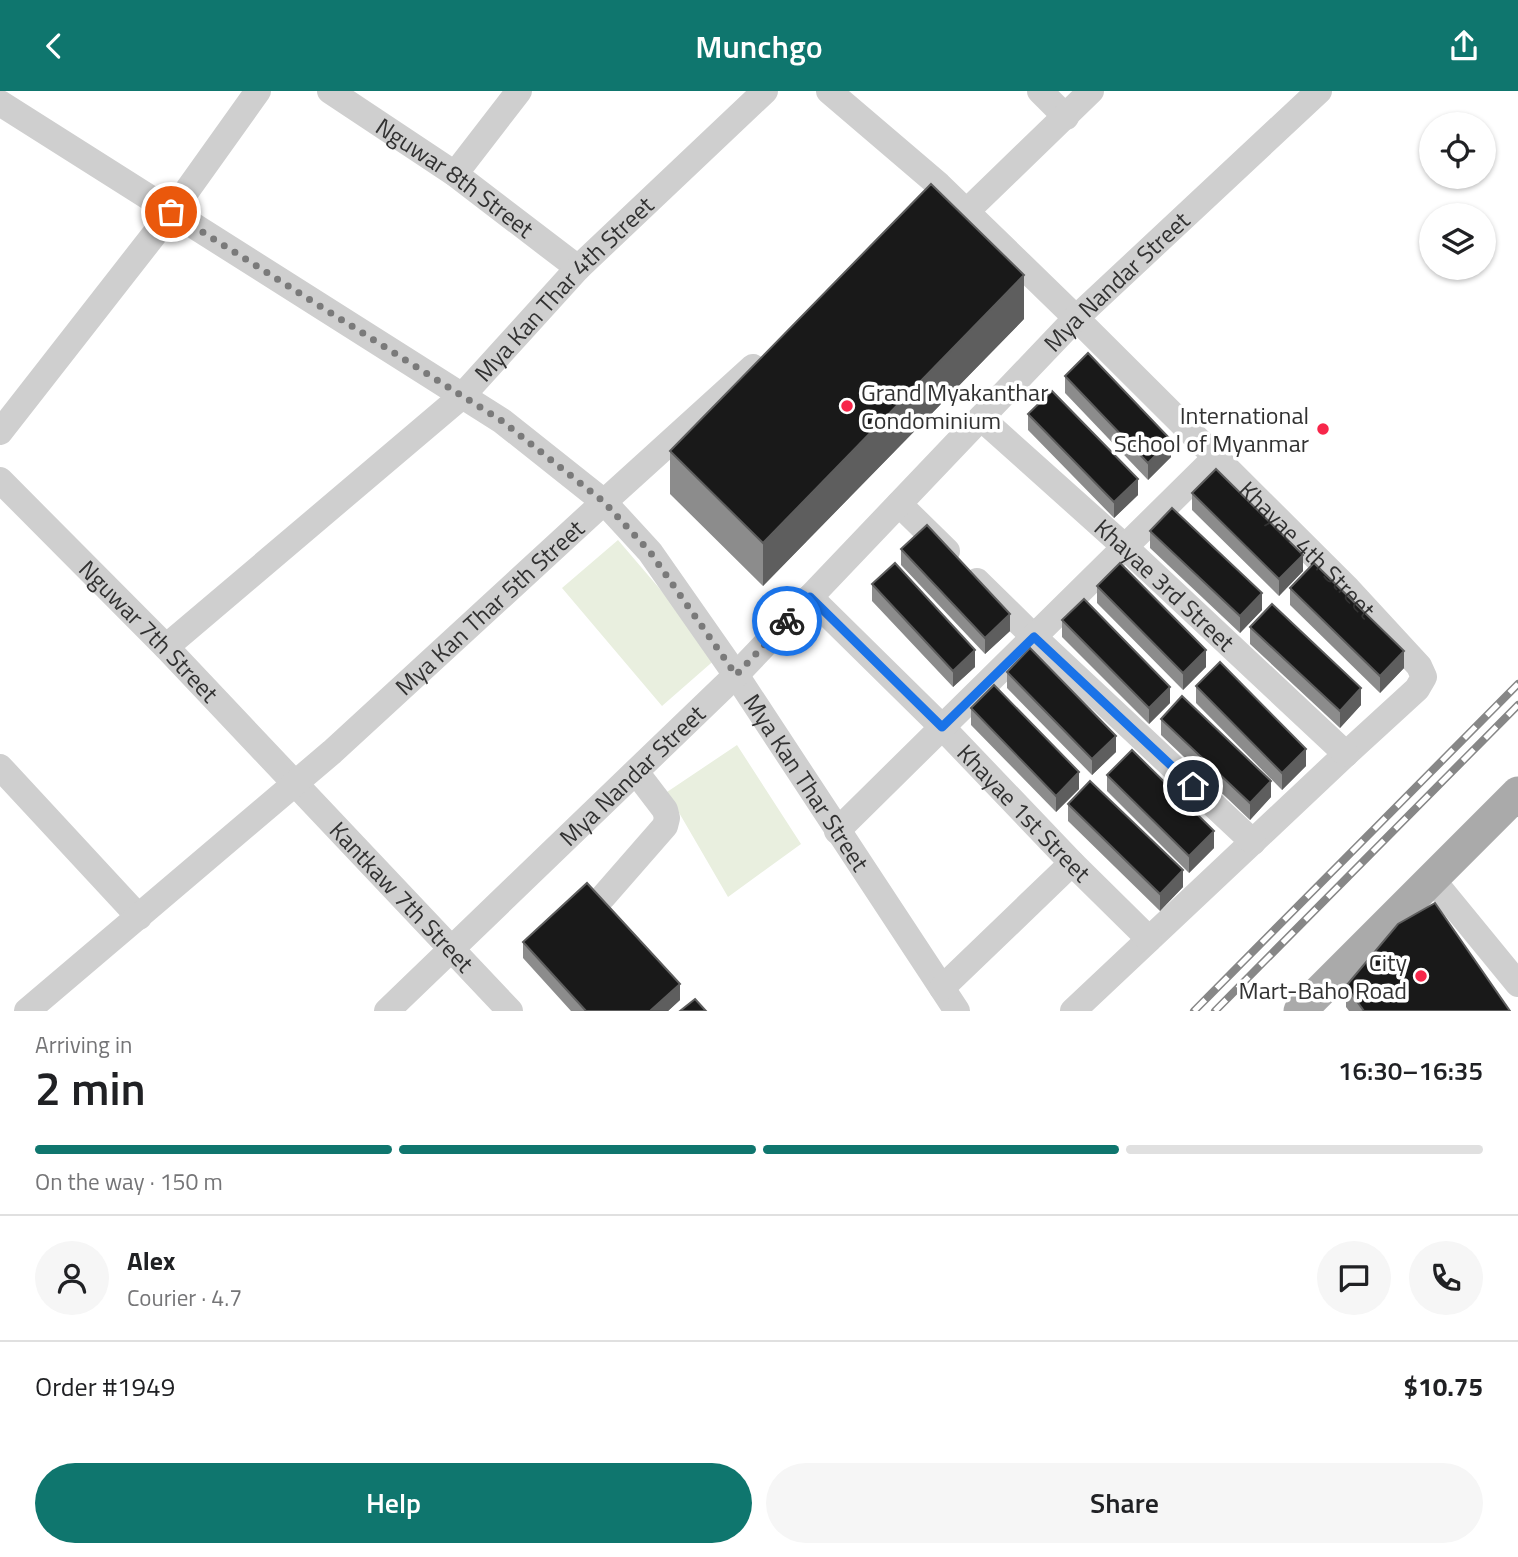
<!DOCTYPE html>
<meta charset="utf-8">
<style>
:root{--surface:#fff;--page:#f6f6f6;--text:#202124;--muted:#757577;--line:#e0e0e0;--accent:#0f766e}
body{margin:0;font-family:"Titillium Web",sans-serif;background:var(--page);color:var(--text);height:100vh;display:flex;flex-direction:column;font-size:26px;white-space:nowrap}
*{box-sizing:border-box;margin:0}
p{font-size:23px;color:var(--muted)}
.icon{flex:none;width:38px;height:38px;fill:none;stroke:currentColor;stroke-width:2;stroke-linecap:round;stroke-linejoin:round}
.map{position:relative;height:920px;overflow:hidden}
.details{display:flex;flex-direction:column;background:var(--surface);flex:1}
.details>*{flex:none}
.controls{position:absolute;left:1419px;top:21px;display:grid;gap:14px}
.controls a{display:grid;place-items:center;width:77px;height:77px;border-radius:50%;background:var(--surface);box-shadow:0 2px 5px #0004;font-size:35px}
.pin{position:absolute;display:grid;place-items:center;width:60px;height:60px;color:#fff;margin:-30px;border:4px solid #fff;border-radius:50%;box-shadow:0 2px 7px #0007}
.courier{position:absolute;display:grid;place-items:center;width:70px;height:70px;margin:-35px;border:5px solid #1a73e8;border-radius:50%;background:#fff;color:#222;box-shadow:0 2px 9px #0007}
.headline em{font-style:normal;font-weight:600}
.headline div{display:flex;flex-direction:column-reverse}
.headline{display:flex;align-items:center;justify-content:space-between;height:119px;padding:0 35px}
h1{font-size:46px;font-weight:600;line-height:52px}
.bar{display:grid;grid-template-columns:repeat(4,1fr);gap:10px 7px;align-content:center;height:84px;padding:0 35px}
.bar i{height:9px;border-radius:5px;background:var(--line)}
.bar .selected{background:var(--accent)}
.bar p{grid-column:span 4}
.line{display:flex;align-items:center;gap:18px;padding:0 35px;border-top:2px solid var(--line)}
.line div{flex:1}
.round{display:grid;place-items:center;flex:none;width:74px;height:74px;border-radius:37px;background:var(--page)}
.action{display:flex;gap:14px;margin-top:auto;padding:14px 35px}
.action a{flex:1;height:80px;border-radius:42px;background:var(--accent);color:#fff;font-size:28px;font-weight:600;line-height:80px;text-align:center}
.action a+a{background:var(--page);color:var(--text)}
header{display:flex;justify-content:space-between;align-items:center;height:91px;padding:0 35px;background:var(--accent);color:#fff;font-size:32px;font-weight:600}
.map>svg:first-child{display:block}
.green{fill:#e9efdf}
.lines{fill:none;stroke-linecap:round;stroke-linejoin:round}
.minor{stroke:#cfcfcf;stroke-width:26}
.major{stroke:#aaa;stroke-width:33}
.rail-casing{stroke:#878787;stroke-width:8}
.rail{stroke:#fff;stroke-width:5;stroke-dasharray:16;stroke-linecap:butt}
.wall{fill:#8c8c8c}
.shaded-wall{fill:#5e5e5e}
.building{fill:#191919;stroke:#5e5e5e;stroke-width:2}
.done{stroke:#7a7a7a;stroke-width:7;stroke-dasharray:0 12.6}
.route{stroke:#1a73e8;stroke-width:9}
.poi-dot{fill:#f7264a;stroke:#fff;stroke-width:2.5}
.labels{text-anchor:middle;dominant-baseline:central;stroke-width:7;stroke-linejoin:round;paint-order:stroke}
.street-label{font-size:24px;fill:#323232;stroke:#fff}
.poi-label{font-size:24px;fill:#323232;stroke:#fff;text-anchor:end}
</style>
<header><svg class="icon" aria-label="back" viewBox="0 0 24 24"><path d="M15 5l-7 7 7 7"/></svg>Munchgo<svg class="icon" aria-label="share" viewBox="0 0 24 24"><path d="M12 15V3M7 8l5-5 5 5M5 13v7h14v-7"/></svg></header>
<div class="map">
<svg width="1518" height="920" viewBox="0 0 1518 920">
<rect width="100%" height="100%" fill="#fff"/>
<path class="green" d="M618,449L718,566L662,615L562,497Z
M737,654L801,753L728,806L667,701Z"/>
<g class="lines">
<g class="minor">
<path id="s1" d="M330,0L455,83L578,177"/>
<path id="s2" d="M829,0L939,94L1076,227L1348,498L1419,575L1424,586L1417,598L1346,663L1073,920"/>
<path d="M1040,0L1066,26"/>
<path id="s3" d="M0,12L502,330L604,411L650,461L736,584L957,920"/>
<path d="M455,83L519,0"/>
<path d="M966,121L1091,0"/>
<path id="s4" d="M981,327L1125,456L1346,663"/>
<path d="M0,341L171,122L258,0"/>
<path id="s5" d="M0,389L166,556L510,920"/>
<path d="M899,413L947,460"/>
<path d="M977,490L1034,546L1253,751"/>
<path id="s6" d="M810,506L942,636L1072,772L1149,848"/>
<path id="s7" d="M166,556L462,305L578,177L765,0"/>
<path d="M0,676L139,826"/>
<path d="M837,740L1215,367"/>
<path d="M1432,788L1518,893"/>
<path d="M603,806L665,735L667,727L665,719L636,681"/>
<path d="M942,897L1072,772"/>
<path id="s8" d="M27,920L332,661L604,411L753,276"/>
<path id="s9" d="M387,920L736,584L1076,227L1319,0"/>
</g>
<path class="major" d="M1300,920L1518,702"/>
<g class="rail-casing">
<path id="rail" d="M1194,920L1518,593
M1215,920L1518,614"/>
</g>
<use href="#rail" class="rail"/>
</g>
<path class="wall" d="M1024,228L763,495L670,403V360Z
M1065,285L1171,366L1148,389L1065,302Z
M1028,323L1138,404L1114,427L1028,339Z
M1192,402L1303,480L1279,505L1192,419Z
M1150,440L1262,519L1240,542L1150,457Z
M901,458L1010,540L985,563L901,474Z
M872,493L975,576L953,596L872,510Z
M1097,495L1206,576L1183,599L1097,512Z
M1290,497L1404,577L1380,602L1290,514Z
M1062,529L1170,612L1149,633L1062,546Z
M1250,536L1361,614L1340,637L1250,553Z
M1007,581L1116,661L1092,684L1007,597Z
M1196,595L1306,675L1282,699L1196,612Z
M971,617L1079,698L1056,721L971,634Z
M1161,628L1271,706L1250,729L1161,644Z
M1107,684L1214,757L1189,782L1107,700Z
M1068,713L1183,796L1160,820L1068,730Z
M523,851L680,909L668,920H571L523,867Z
M1346,895L1510,920H1349L1346,916Z"/>
<path class="shaded-wall" d="M1024,184V228L763,495V452Z
M1171,349V366L1148,389V372Z
M1138,388V404L1114,427V411Z
M1303,464V480L1279,505V488Z
M1262,502V519L1240,542V525Z
M1010,523V540L985,563V547Z
M975,559V576L953,596V580Z
M1206,559V576L1183,599V582Z
M1404,560V577L1380,602V585Z
M1170,596V612L1149,633V617Z
M1361,597V614L1340,637V620Z
M1116,645V661L1092,684V668Z
M1306,658V675L1282,699V682Z
M1079,681V698L1056,721V705Z
M1271,690V706L1250,729V712Z
M1214,740V757L1189,782V765Z
M1183,779V796L1160,820V803Z
M680,893V909L668,920H650Z"/>
<path class="building" d="M931,93L1024,184L763,452L670,360Z
M1088,262L1171,349L1148,372L1065,285Z
M1052,300L1138,388L1114,411L1028,323Z
M1216,378L1303,464L1279,488L1192,402Z
M1172,417L1262,502L1240,525L1150,440Z
M927,434L1010,523L985,547L901,458Z
M895,472L975,559L953,580L872,493Z
M1120,472L1206,559L1183,582L1097,495Z
M1314,472L1404,560L1380,585L1290,497Z
M1084,508L1170,596L1149,617L1062,529Z
M1272,513L1361,597L1340,620L1250,536Z
M1030,557L1116,645L1092,668L1007,581Z
M1220,571L1306,658L1282,682L1196,595Z
M994,594L1079,681L1056,705L971,617Z
M1182,605L1271,690L1250,712L1161,628Z
M1132,659L1214,740L1189,765L1107,684Z
M1090,690L1183,779L1160,803L1068,713Z
M587,792L680,893L650,920H586L523,851Z
M1435,812L1510,920H1364L1346,895L1398,833Z
M695,908L706,920H680Z"/>
<g class="lines">
<path class="done" d="M171,121L502,330L604,411L650,461L736,584L787,530"/>
<path class="route" d="M787,530L810,506L942,636L1034,546L1193,695"/>
</g>
<g class="poi-dot">
<circle cx="847" cy="315" r="7"/>
<circle cx="1323" cy="338" r="7"/>
<circle cx="1421" cy="885" r="7"/>
</g>
<g class="labels">
<g class="street-label">
<text stroke="none"><textPath href="#s1" startOffset="152">Nguwar 8th Street</textPath></text>
<text stroke="none"><textPath href="#s9" startOffset="1032">Mya Nandar Street</textPath></text>
<text stroke="none"><textPath href="#s7" startOffset="536">Mya Kan Thar 4th Street</textPath></text>
<text stroke="none"><textPath href="#s2" startOffset="663">Khayae 4th Street</textPath></text>
<text stroke="none"><textPath href="#s4" startOffset="248">Khayae 3rd Street</textPath></text>
<text stroke="none"><textPath href="#s8" startOffset="614">Mya Kan Thar 5th Street</textPath></text>
<text stroke="none"><textPath href="#s5" startOffset="212">Nguwar 7th Street</textPath></text>
<text stroke="none"><textPath href="#s9" startOffset="340">Mya Nandar Street</textPath></text>
<text stroke="none"><textPath href="#s3" startOffset="1071">Mya Kan Thar Street</textPath></text>
<text stroke="none"><textPath href="#s6" startOffset="304">Khayae 1st Street</textPath></text>
<text stroke="none"><textPath href="#s5" startOffset="579">Kantkaw 7th Street</textPath></text>
</g>
<g class="poi-label">
<text x="861" y="301" text-anchor="start">Grand Myakanthar<tspan x="861" dy="28">Condominium</tspan></text>
<text x="1309" y="324">International<tspan x="1309" dy="28">School of Myanmar</tspan></text>
<text x="1407" y="871">City<tspan x="1407" dy="28">Mart-Baho Road</tspan></text>
</g>
</g>
</svg>
<div class="controls">
<a><svg class="icon" aria-label="locate" viewBox="0 0 24 24"><circle cx="12" cy="12" r="6"/><path d="M12 2v4M12 18v4M2 12h4M18 12h4"/></svg></a>
<a><svg class="icon" aria-label="layers" viewBox="0 0 24 24"><path d="M12 4l9 5-9 5-9-5zM3 14l9 5 9-5"/></svg></a>
</div>
<div class="pin" style="left:171px;top:121px;background:#ea580c"><svg class="icon" aria-label="bag" viewBox="0 0 24 24"><path d="M5 8h14l-1 12H6zM9 8a3 3 0 0 1 6 0"/></svg></div>
<div class="pin" style="left:1193px;top:695px;background:#1f2937"><svg class="icon" aria-label="home" viewBox="0 0 24 24"><path d="M3 11l9-7 9 7M6 9v11h12V9"/></svg></div>
<div class="courier" style="left:787px;top:530px"><svg class="icon" aria-label="bike" viewBox="0 0 24 24"><circle cx="6" cy="16" r="4"/><circle cx="18" cy="16" r="4"/><path d="M6 16l4-8h5l3 8M10 8l3 8H6M13 5h3"/></svg></div>
</div>
<section class="details">
<div class="headline"><div><h1>2 min</h1><p>Arriving in</p></div><em>16:30–16:35</em></div>
<div class="bar"><i class="selected"></i><i class="selected"></i><i class="selected"></i><i></i><p>On the way · 150 m</p></div>
<div class="line" style="height:126px"><a class="round"><svg class="icon" aria-label="person" viewBox="0 0 24 24"><circle cx="12" cy="8" r="4"/><path d="M4 21q1-7 8-7t8 7"/></svg></a><div><b>Alex</b><p>Courier · 4.7</p></div><a class="round"><svg class="icon" aria-label="chat" viewBox="0 0 24 24"><path d="M4 5h16v11H9l-5 4z"/></svg></a><a class="round"><svg class="icon" aria-label="phone" viewBox="0 0 24 24"><path d="M5 4h4l2 5-3 2q2 4 5 5l2-3 5 2v4C11 20 4 13 5 4z"/></svg></a></div>
<div class="line" style="height:91px"><div>Order #1949</div><b>$10.75</b></div>
<div class="action"><a>Help</a><a>Share</a></div>
</section>
